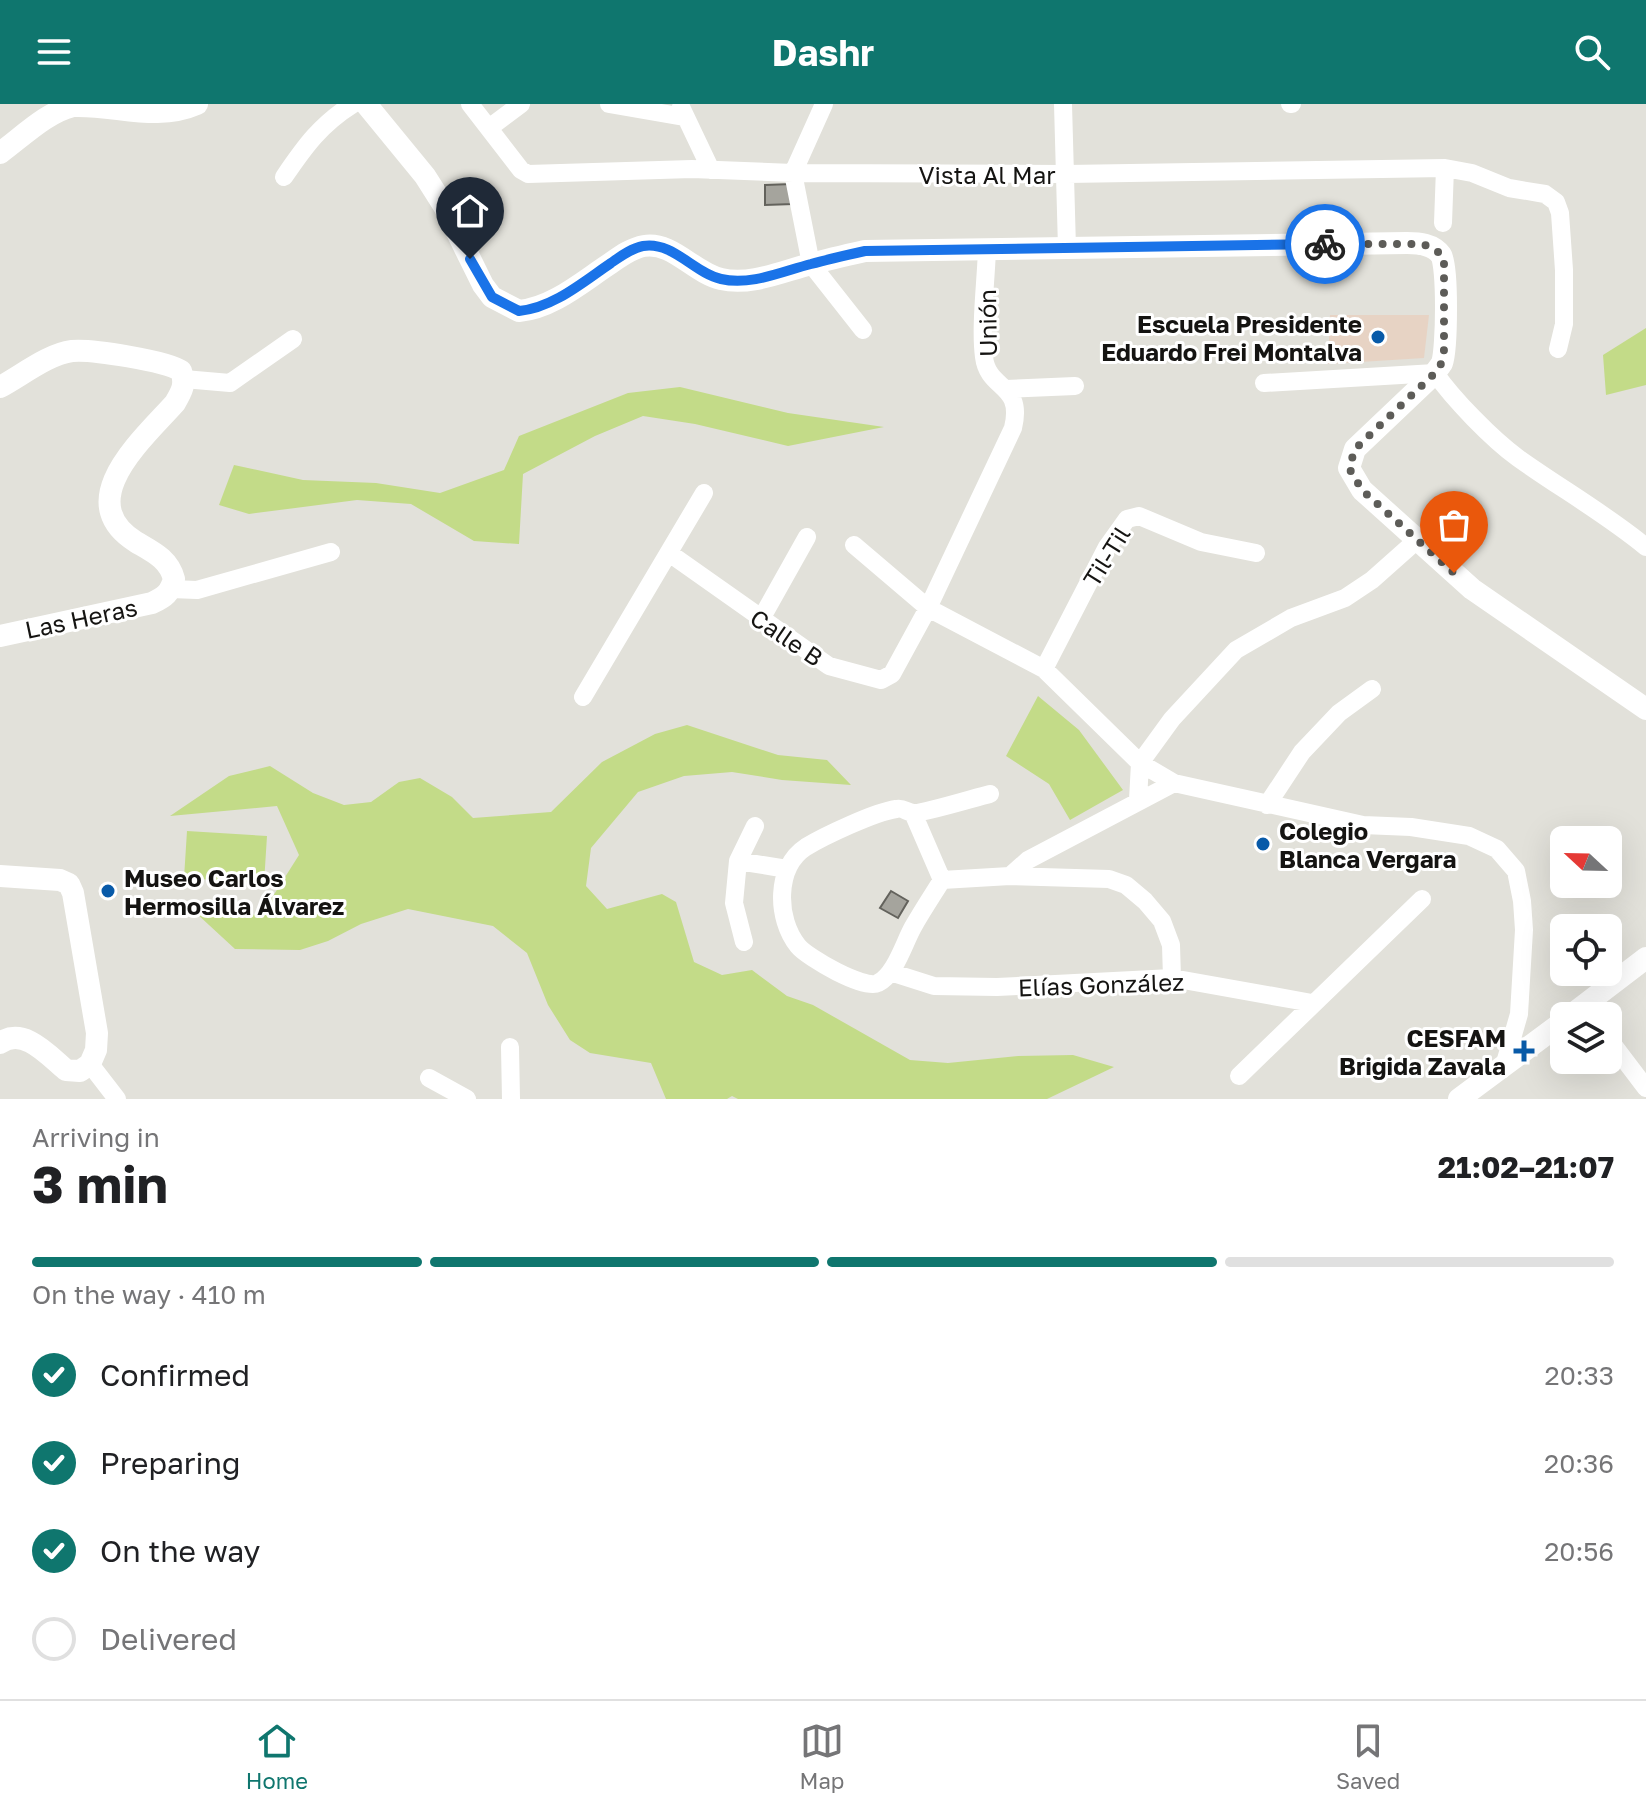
<!DOCTYPE html>
<meta charset="utf-8">
<style>
:root{--surface:#fff;--page:#f6f6f6;--text:#202124;--muted:#757577;--line:#e0e0e0;--accent:#0f766e}
body{margin:0;font-family:"Golos Text",sans-serif;background:var(--page);color:var(--text);height:100vh;display:flex;flex-direction:column;font-size:30px;white-space:nowrap}
*{box-sizing:border-box;margin:0}
p{font-size:26px;color:var(--muted)}
.icon{flex:none;width:44px;height:44px;fill:none;stroke:currentColor;stroke-width:2;stroke-linecap:round;stroke-linejoin:round}
.map{position:relative;height:995px;overflow:hidden}
.drawer{display:flex;flex-direction:column;background:var(--surface);flex:1}
.drawer>*{flex:none}
.needle{width:52px;rotate:292deg}
.controls{position:absolute;left:1550px;top:722px;display:grid;gap:16px}
.controls a{display:grid;place-items:center;width:72px;height:72px;border-radius:12px;background:var(--surface);box-shadow:0 8px 32px #0002;font-size:40px}
.pin{position:absolute;display:grid;place-items:center;width:68px;height:68px;color:#fff;margin:-82px -34px;border-radius:50% 50% 50% 0;rotate:-45deg;box-shadow:0 0 8px #0007}
.pin .icon{rotate:45deg}
.courier{position:absolute;display:grid;place-items:center;width:80px;height:80px;margin:-40px;border:6px solid #1a73e8;border-radius:50%;background:#fff;color:#222;box-shadow:0 2px 10px #0007}
.head em{font-style:normal;font-weight:700}
.head div{display:flex;flex-direction:column-reverse}
.head{display:flex;align-items:center;justify-content:space-between;height:136px;padding:0 32px}
h1{font-size:52px;font-weight:700;line-height:60px}
.bar{display:grid;grid-template-columns:repeat(4,1fr);gap:12px 8px;align-content:center;height:96px;padding:0 32px}
.bar i{height:10px;border-radius:6px;background:var(--line)}
.bar .current{background:var(--accent)}
.bar p{grid-column:span 4}
ol{padding:0 32px;list-style:none}
li{display:flex;align-items:center;gap:24px;height:88px}
li p{margin-inline-start:auto}
li .icon{padding:8px;border-radius:50%;background:var(--accent);color:#fff;stroke-width:4}
li:last-child{color:var(--muted)}
li i{width:44px;height:44px;border:4px solid var(--line);border-radius:50%}
header{display:flex;justify-content:space-between;align-items:center;height:104px;padding:0 32px;background:var(--accent);color:#fff;font-size:36px;font-weight:700}
.tabs{display:flex;justify-content:space-around;align-items:center;height:112px;border-top:2px solid var(--line);background:var(--surface);font-size:22px;color:var(--muted)}
.tabs a{display:grid;justify-items:center;gap:4px}
.tabs .current{color:var(--accent)}
.map>svg:first-child{display:block}
.education{fill:#e7d3c4}
.green{fill:#c3db88}
.building{fill:#a5a49d;stroke:#63625c;stroke-width:2}
.lines{fill:none;stroke-linecap:round;stroke-linejoin:round}
.minor{stroke:#fff;stroke-width:18}
.tertiary{stroke:#fff;stroke-width:22}
.done{stroke:#5d5c58;stroke-width:8;stroke-dasharray:0 14.4}
.route{stroke:#1a73e8;stroke-width:10}
.poi-dot{fill:#085aa8;stroke:#fff;stroke-width:3}
.labels{text-anchor:middle;dominant-baseline:central;stroke-width:6;stroke-linejoin:round;paint-order:stroke}
.street-label{font-size:24px;fill:#151412;stroke:#fff}
.poi-label{font-size:24px;font-weight:bold;fill:#151412;stroke:#fff;text-anchor:end}
</style>
<header><svg class="icon" aria-label="menu" viewBox="0 0 24 24"><path d="M4 6h16M4 12h16M4 18h16"/></svg>Dashr<svg class="icon" aria-label="search" viewBox="0 0 24 24"><circle cx="10" cy="10" r="6"/><path d="M15 15l6 6"/></svg></header>
<div class="map">
<svg width="1646" height="995" viewBox="0 0 1646 995">
<rect width="100%" height="100%" fill="#e2e1da"/>
<path class="education" d="M1330,211H1429L1424,254L1328,260Z"/>
<path class="green" d="M1646,224V281L1606,291L1603,251Z
M680,283L788,309L884,323L788,342L695,320L643,312L595,332L523,370L519,440L474,437L411,400L357,396L249,410L219,401L234,361L303,376L376,379L440,389L504,366L519,332L628,289Z
M1038,592L1079,626L1123,686L1070,716L1049,680L1006,652Z
M687,621L778,651L827,656L851,681L782,676L732,668L684,672L638,688L591,744L586,782L607,805L662,790L676,798L694,858L722,871L752,866L787,892L813,901L910,956L948,959L1018,952L1073,951L1114,963L1047,995H738L732,992L727,995H666L651,959L590,949L570,936L548,901L527,849L493,822L408,805L361,820L328,837L300,846L235,845L196,809L261,811L299,751L277,702L170,712L229,672L270,662L313,689L344,701L371,698L399,678L420,674L452,693L473,714L551,708L602,658L655,630Z
M187,727L267,732L264,779L184,774Z"/>
<path class="building" d="M792,80L793,100L765,101V81Z
M891,787L908,797L898,814L880,804Z"/>
<g class="lines">
<path class="minor" d="M470,0L521,66L528,70L692,65L793,69L1067,70L1445,64L1472,69L1509,84L1545,90L1556,98L1560,109L1564,166V220L1558,245
M609,0L684,13
M824,0L793,69L811,160L863,226
M1063,0L1067,144
M1290,0H1292
M681,3L711,66
M489,24L521,0
M284,73C305,42 321,20 353,0
M1443,119L1445,64
M184,275L230,279L293,235
M1264,279L1435,269C1453,295 1492,335 1518,354C1560,384 1606,410 1646,443
M1006,285L1075,282
M854,441L928,504L1044,565L1140,659L1174,679L1363,721L1411,723L1469,732L1497,745L1516,767L1522,797L1524,826L1519,910L1505,959
M669,449L829,562L881,576L892,570L928,504L1013,324C1024,279 988,287 984,253C980,223 986,177 987,145
M171,485L197,486L331,448
M761,515L807,433
M1044,565L1107,443L1127,415L1139,412L1201,438L1256,449
M583,593L704,389
M1138,696L1140,659L1172,615L1236,546L1291,514L1345,494L1372,476L1417,436
M1267,701L1302,648L1339,609L1372,585
M913,709L942,776
M738,757L787,765
M1010,772L1028,756L1174,679
M942,776C932,792 922,807 913,823C904,839 895,871 878,879C864,886 808,854 798,842C776,815 775,763 806,743C824,732 875,708 896,705C903,703 906,708 913,709C922,710 977,693 990,690
M942,776L1010,772L1109,775L1126,781L1145,797L1162,817L1171,841L1172,874
M744,838L734,799L738,757L755,722
M890,868L934,882L997,883L1172,874L1312,899
M1608,934L1646,984
M510,943L511,995
M90,960L117,995
M1239,972L1422,795
M429,974L467,995"/>
<path class="tertiary" d="M366,0L425,72L444,102L483,181L492,193L519,207C553,204 583,177 611,159C621,152 632,144 644,142C672,137 694,169 721,175C751,182 783,167 811,160C829,155 847,151 865,147L1407,139C1419,139 1433,140 1441,151C1448,161 1447,245 1442,259C1441,261 1436,267 1435,269L1355,345L1349,364L1362,386L1472,485L1646,605
M0,49C22,33 47,8 73,2C115,0 156,18 197,0
M0,283C21,272 48,250 72,247C91,245 167,257 181,267C186,280 182,287 175,299C142,336 71,397 136,438C153,448 169,455 174,475C170,489 165,493 152,499L0,532
M0,772L60,776L69,780L73,789L97,929L96,946L90,960L80,967L66,966C49,952 24,922 0,939
M1570,912L1646,854
M1459,995L1564,917"/>
</g>
<g class="lines">
<path class="done" d="M1325,140H1422L1435,145L1444,154V246L1441,260L1435,269L1355,345L1349,364L1362,386L1454,469"/>
<path class="route" d="M470,155L492,193L519,207C553,204 583,178 611,159C621,152 632,144 643,142C673,137 694,169 721,175C751,182 783,167 811,160C829,155 847,151 865,147L1325,140"/>
</g>
<g class="poi-dot">
<circle cx="1378" cy="233" r="8"/>
<circle cx="1263" cy="740" r="8"/>
<circle cx="108" cy="787" r="8"/>
<path d="M1520 935h8v8h8v8h-8v8h-8v-8h-8v-8h8z"/>
</g>
<g class="labels">
<g class="street-label">
<text x="987" y="70">Vista Al Mar</text>
<text transform="translate(987 219) rotate(-91)">Unión</text>
<text transform="translate(1106 452) rotate(-58)">Til-Til</text>
<text transform="translate(81 514) rotate(-12)">Las Heras</text>
<text transform="translate(787 533) rotate(34)">Calle B</text>
<text transform="translate(1101 880) rotate(-2)">Elías González</text>
</g>
<g class="poi-label">
<text x="1362" y="219">Escuela Presidente<tspan x="1362" dy="28">Eduardo Frei Montalva</tspan></text>
<text x="1279" y="726" text-anchor="start">Colegio<tspan x="1279" dy="28">Blanca Vergara</tspan></text>
<text x="124" y="773" text-anchor="start">Museo Carlos<tspan x="124" dy="28">Hermosilla Álvarez</tspan></text>
<text x="1506" y="933">CESFAM<tspan x="1506" dy="28">Brigida Zavala</tspan></text>
</g>
</g>
</svg>
<div class="controls">
<a><svg class="needle" viewBox="-14 -14 28 28"><path d="M0-13l5 13h-10z" fill="#e53935"/><path d="M0 13l5-13h-10z" fill="#757577"/></svg></a>
<a><svg class="icon" aria-label="locate" viewBox="0 0 24 24"><circle cx="12" cy="12" r="6"/><path d="M12 2v4M12 18v4M2 12h4M18 12h4"/></svg></a>
<a><svg class="icon" aria-label="layers" viewBox="0 0 24 24"><path d="M12 4l9 5-9 5-9-5zM3 14l9 5 9-5"/></svg></a>
</div>
<div class="pin" style="left:1454px;top:469px;background:#ea580c"><svg class="icon" aria-label="bag" viewBox="0 0 24 24"><path d="M5 8h14l-1 12H6zM9 8a3 3 0 0 1 6 0"/></svg></div>
<div class="pin" style="left:470px;top:155px;background:#1f2937"><svg class="icon" aria-label="home" viewBox="0 0 24 24"><path d="M3 11l9-7 9 7M6 9v11h12V9"/></svg></div>
<div class="courier" style="left:1325px;top:140px"><svg class="icon" aria-label="bike" viewBox="0 0 24 24"><circle cx="6" cy="16" r="4"/><circle cx="18" cy="16" r="4"/><path d="M6 16l4-8h5l3 8M10 8l3 8H6M13 5h3"/></svg></div>
</div>
<section class="drawer">
<div class="head"><div><h1>3 min</h1><p>Arriving in</p></div><em>21:02–21:07</em></div>
<div class="bar"><i class="current"></i><i class="current"></i><i class="current"></i><i></i><p>On the way · 410 m</p></div>
<ol>
<li><svg class="icon" aria-label="check" viewBox="0 0 24 24"><path d="M5 12l5 5 9-10"/></svg>Confirmed<p>20:33</p></li>
<li><svg class="icon" aria-label="check" viewBox="0 0 24 24"><path d="M5 12l5 5 9-10"/></svg>Preparing<p>20:36</p></li>
<li><svg class="icon" aria-label="check" viewBox="0 0 24 24"><path d="M5 12l5 5 9-10"/></svg>On the way<p>20:56</p></li>
<li><i></i>Delivered</li>
</ol>
</section>
<nav class="tabs">
<a class="current"><svg class="icon" aria-label="home" viewBox="0 0 24 24"><path d="M3 11l9-7 9 7M6 9v11h12V9"/></svg>Home</a>
<a><svg class="icon" aria-label="map" viewBox="0 0 24 24"><path d="M3 6l6-2 6 2 6-2v14l-6 2-6-2-6 2zM9 4v14M15 6v14"/></svg>Map</a>
<a><svg class="icon" aria-label="saved" viewBox="0 0 24 24"><path d="M7 4h10v16l-5-4-5 4z"/></svg>Saved</a>
</nav>
